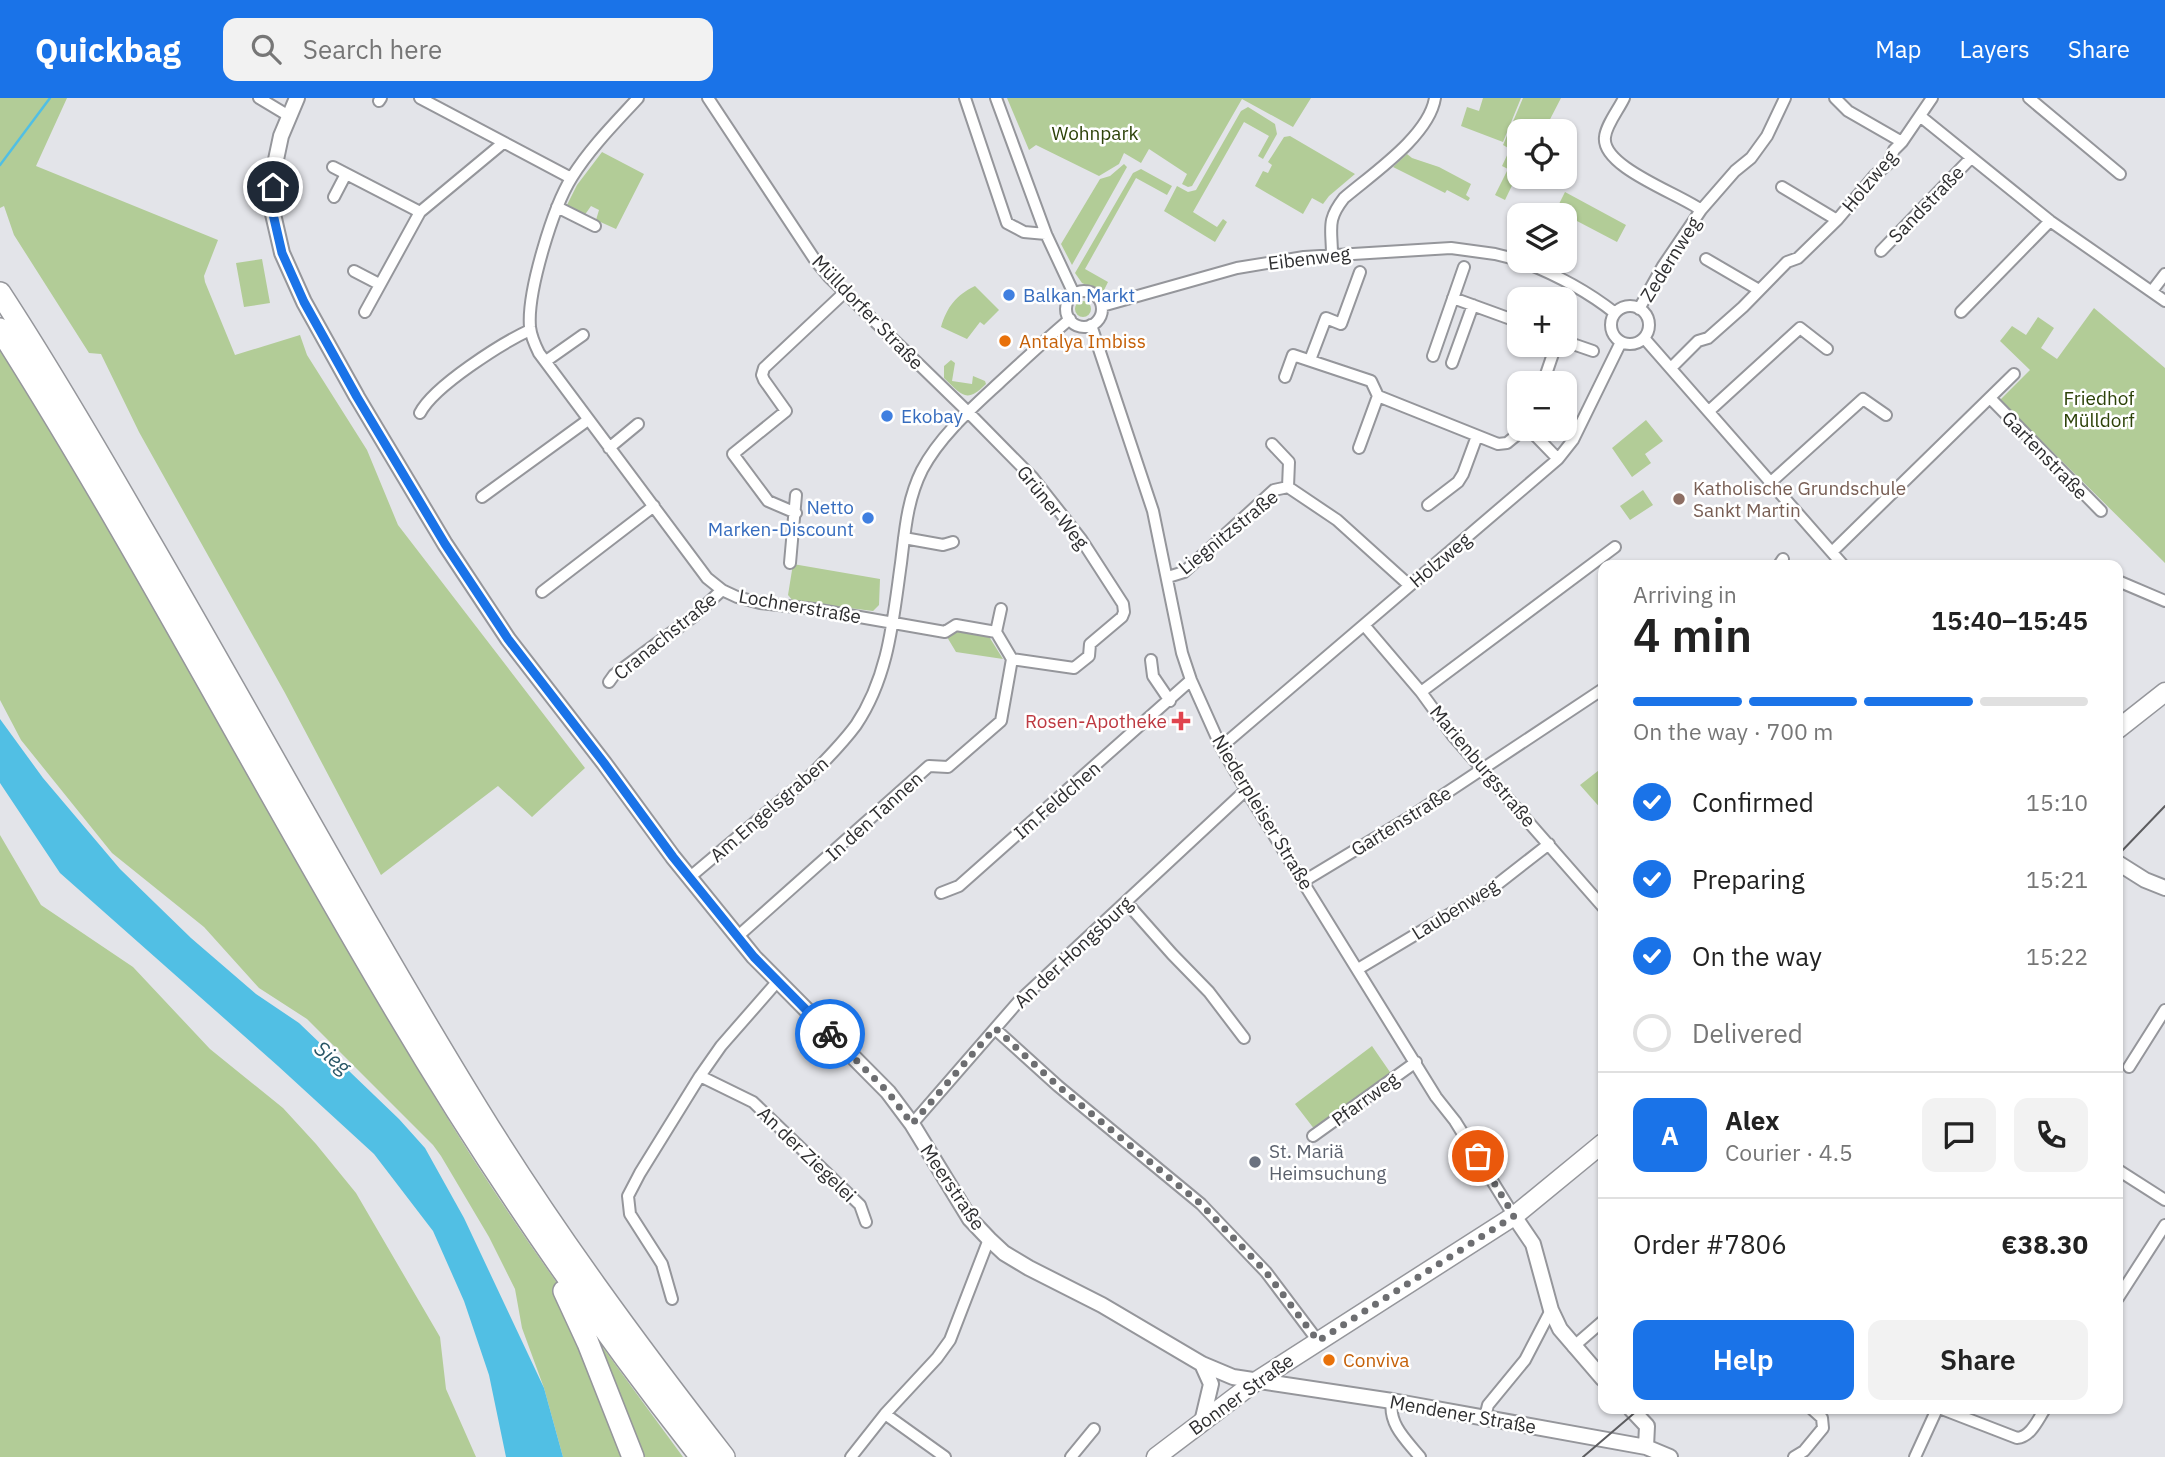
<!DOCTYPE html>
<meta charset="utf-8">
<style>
:root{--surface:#fff;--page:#f2f2f2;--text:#222;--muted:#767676;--line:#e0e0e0;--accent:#1a73e8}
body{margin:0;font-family:"IBM Plex Sans",sans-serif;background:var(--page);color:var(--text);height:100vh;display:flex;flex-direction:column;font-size:26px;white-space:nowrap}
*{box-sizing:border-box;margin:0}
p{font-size:23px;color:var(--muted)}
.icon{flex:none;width:38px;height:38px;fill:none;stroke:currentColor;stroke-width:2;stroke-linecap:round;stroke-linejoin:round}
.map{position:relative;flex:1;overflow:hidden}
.drawer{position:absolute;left:1598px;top:462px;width:525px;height:854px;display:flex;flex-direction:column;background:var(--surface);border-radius:14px;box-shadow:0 2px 5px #0004}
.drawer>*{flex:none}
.controls{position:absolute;left:1507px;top:21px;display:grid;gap:14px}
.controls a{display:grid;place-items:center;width:70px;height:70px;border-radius:14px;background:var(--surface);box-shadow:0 2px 5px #0004;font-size:35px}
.pin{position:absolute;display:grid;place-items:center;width:60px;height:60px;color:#fff;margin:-30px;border:4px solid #fff;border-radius:50%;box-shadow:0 2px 7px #0007}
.courier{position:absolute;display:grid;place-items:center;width:70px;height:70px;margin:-35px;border:5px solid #1a73e8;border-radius:50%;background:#fff;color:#222;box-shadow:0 2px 9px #0007}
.head em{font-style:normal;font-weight:600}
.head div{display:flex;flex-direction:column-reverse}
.head{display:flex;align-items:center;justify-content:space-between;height:119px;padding:0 35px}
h1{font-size:46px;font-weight:600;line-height:52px}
.bar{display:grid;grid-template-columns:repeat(4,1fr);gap:10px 7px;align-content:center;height:84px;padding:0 35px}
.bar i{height:9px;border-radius:5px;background:var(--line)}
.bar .active{background:var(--accent)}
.bar p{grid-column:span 4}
.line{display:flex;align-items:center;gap:18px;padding:0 35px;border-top:2px solid var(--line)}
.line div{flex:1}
.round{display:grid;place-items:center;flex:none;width:74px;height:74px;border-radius:14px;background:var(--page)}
ol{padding:0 35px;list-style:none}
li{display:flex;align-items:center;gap:21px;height:77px}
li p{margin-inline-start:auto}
li .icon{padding:7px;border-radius:50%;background:var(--accent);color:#fff;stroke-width:4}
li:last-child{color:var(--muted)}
li i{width:38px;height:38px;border:4px solid var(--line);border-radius:50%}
.cta{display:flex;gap:14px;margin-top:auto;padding:14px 35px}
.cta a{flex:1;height:80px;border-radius:14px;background:var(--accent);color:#fff;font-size:28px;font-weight:600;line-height:80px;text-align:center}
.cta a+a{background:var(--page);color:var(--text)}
header{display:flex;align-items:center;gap:42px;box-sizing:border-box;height:98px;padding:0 35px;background:var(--accent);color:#fff}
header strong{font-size:33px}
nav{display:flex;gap:38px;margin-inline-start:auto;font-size:24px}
.search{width:490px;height:63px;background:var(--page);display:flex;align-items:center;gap:18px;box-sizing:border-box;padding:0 24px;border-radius:14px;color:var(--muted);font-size:26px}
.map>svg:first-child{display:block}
.green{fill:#b2cc97}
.water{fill:#51bfe4}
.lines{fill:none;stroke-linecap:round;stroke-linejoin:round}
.stream{stroke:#51bfe4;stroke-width:2.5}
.minor-casing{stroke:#95969b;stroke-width:14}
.tertiary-casing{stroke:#95969b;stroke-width:18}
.primary-casing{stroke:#95969b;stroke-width:21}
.motorway-casing{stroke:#95969b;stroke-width:24}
.minor{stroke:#fff;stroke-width:10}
.tertiary{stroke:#fff;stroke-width:14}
.primary{stroke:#fff;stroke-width:18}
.motorway{stroke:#fff;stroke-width:21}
.tram{stroke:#5c5c5f;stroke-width:2}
.done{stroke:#6d6e71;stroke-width:7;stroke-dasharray:0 12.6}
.route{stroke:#1a73e8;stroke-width:9}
.shop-dot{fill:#3f7fe0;stroke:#fff;stroke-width:2.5}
.food-dot{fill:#e8710a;stroke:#fff;stroke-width:2.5}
.education-dot{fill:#8d6e63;stroke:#fff;stroke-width:2.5}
.health-dot{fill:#e0444e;stroke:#fff;stroke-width:2.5}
.worship-dot{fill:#6b7280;stroke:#fff;stroke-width:2.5}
.labels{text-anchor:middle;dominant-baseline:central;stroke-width:5;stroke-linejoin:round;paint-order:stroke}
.park-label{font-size:19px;fill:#2c4208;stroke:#fff}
.street-label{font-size:19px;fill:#2e2e30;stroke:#fff}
.shop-label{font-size:19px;fill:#366cbe;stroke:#fff;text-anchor:start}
.food-label{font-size:19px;fill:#c56008;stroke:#fff;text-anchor:start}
.education-label{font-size:19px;fill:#785e54;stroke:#fff;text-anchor:start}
.health-label{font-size:19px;fill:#be3a42;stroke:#fff;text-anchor:end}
.worship-label{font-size:19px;fill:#5b616d;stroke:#fff;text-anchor:start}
.water-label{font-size:21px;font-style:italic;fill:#295767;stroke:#fff}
</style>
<header>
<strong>Quickbag</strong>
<div class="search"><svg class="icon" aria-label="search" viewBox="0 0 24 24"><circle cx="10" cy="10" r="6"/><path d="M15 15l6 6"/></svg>Search here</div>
<nav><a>Map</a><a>Layers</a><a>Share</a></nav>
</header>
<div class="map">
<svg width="2165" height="1359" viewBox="0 0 2165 1359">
<rect width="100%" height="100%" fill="#e3e4e9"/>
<path class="green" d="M0,0H67L36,68L218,142L204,178L205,184L235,257L300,237L307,257L367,352L398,427L585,670L532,719L498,688L381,777L285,595L139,334L101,256L89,255L14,137L4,108L0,110Z
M1007,0H1311L1293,29L1242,1L1192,88L1188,89L1182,86L1187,76L1149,51L1141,65L1124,55L1119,66L1099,78L1036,47L1029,52Z
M1483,0H1521L1503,44L1461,28L1467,9L1479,13Z
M1523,0H1561L1544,33H1519V73L1505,102L1495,97L1508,71L1502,68L1510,51L1503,47Z
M1248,9L1275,26L1277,36L1263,61L1258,58L1269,38L1244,24L1193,114L1217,129L1223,121L1227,124L1215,144L1164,113L1177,88L1188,94L1196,92L1241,13Z
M1290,38L1355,76L1329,98L1323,106L1312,100L1303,116L1255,88L1263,73L1268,75L1272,67L1268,64L1284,39Z
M602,54L644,76L616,131L596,122L599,112L591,108L584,118L567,107L577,87Z
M1407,56L1412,60L1439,69L1471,86L1466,97L1470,100L1468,103L1447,92L1445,95L1393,69Z
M1124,66L1127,69L1072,167L1061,146L1100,81L1110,78Z
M1141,71L1172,88L1167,97L1136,80L1085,171L1108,184L1103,194L1082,185L1075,175L1133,75Z
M1565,94L1626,127L1617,144L1556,112Z
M262,161L270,205L244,209L236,165Z
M975,188L999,212L984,227L980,224L967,241L941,229C947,209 956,197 975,188Z
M1075 211a8 8 0 1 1 16 0a8 8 0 1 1-16 0Z
M2094,210L2165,270V465L2000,302L2030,272L2000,243L2012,228L2026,237L2038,219L2054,230L2041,250L2057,261Z
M0,250C155,496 286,756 437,1003C512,1127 598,1243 683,1359H563L544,1290L522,1230L515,1191L489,1139L441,1058L433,1047L307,921L259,890L204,829L112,755L21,642L0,602Z
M951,262L955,265L952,283L972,286L973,278L985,283L986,286C966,306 962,297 944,280V268Z
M1646,322L1663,343L1645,356L1651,365L1632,379L1612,350Z
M1643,392L1653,407L1630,422L1620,408Z
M793,466L880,481L879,507L873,513L793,503L788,497Z
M958,533L988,537L1003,561L956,554L947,539Z
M1603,669V713L1580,687Z
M0,737L41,807L133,869L210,951L283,1010L316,1046L356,1095L440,1239L446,1291L476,1359H0Z
M1372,948L1392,977L1315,1032L1295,1006Z"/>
<path class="water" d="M0,621L43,680L120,771L191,840L256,896L299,925L399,1021L425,1050L464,1120L544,1290L563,1359H506L489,1277L464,1203L433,1133L374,1056L278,968L60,775L0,685Z"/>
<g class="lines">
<path class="stream" d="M0,67L50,0"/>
<g class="minor-casing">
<path id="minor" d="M259,0L289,18
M420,0L571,80
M638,0C615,25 590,50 572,79C553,109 527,194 530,229C531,238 535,247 539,255L707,480L722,492L737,499L760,505L814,511L945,534L956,527L996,534L1012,561L1074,570L1089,558L1090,546L1122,519L1124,514L1123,506L1081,441L1033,380L968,314L829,179L815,162L708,0
M965,0L1007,125L1024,134L1046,136
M996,0L1046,136L1074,196
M1624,0C1619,11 1606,27 1605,39C1601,69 1680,96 1701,112
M1835,0L1848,13L1902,44
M2029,0L2120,76
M379,3L381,0
M1920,18L2050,123L2165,203
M333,69L420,114
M1782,89L1837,122
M334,99L346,76
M557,109L595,128
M1881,153L1971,60
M1332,157C1332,130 1326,123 1344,100C1372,76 1429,38 1435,0
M1706,161L1759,192
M1521,163C1555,176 1586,192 1615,215
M354,173L379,186
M2152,193L2165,176
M1066 211a18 18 0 1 1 36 0a18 18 0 1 1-36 0Z
M1453,200L1519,224
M1102,208L1237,170L1304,159L1451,150L1495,156L1519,162
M1611 227a19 19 0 1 1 38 0a19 19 0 1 1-38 0Z
M1639,211L1663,168L1701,112L1735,73L1751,60L1767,38L1785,0
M365,214L420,114L503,45
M1961,214L2050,123
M1091,227L1153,413L1182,555L1191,582L1221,649L1246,692L1436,999L1455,1023L1514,1118
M1644,240L1843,467
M1564,243L1593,253
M1433,258L1464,169
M1310,262L1326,220L1341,226L1360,174
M546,263L583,237
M1452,265L1473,207
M1671,270L1698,243L1708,240L1743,209L1787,164L1798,160L1837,122L1875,77L1888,66L1894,52L1902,44L1932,0
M1285,279L1293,257L1371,283L1378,298L1498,346L1507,345L1524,331
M1543,285L1556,247
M1990,300L2101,413
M1709,313L1800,230L1827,251
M420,315C434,288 502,245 530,232
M1529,331L1558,361
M1272,346L1289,364L1288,389L1337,422L1409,487
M609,350L638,326
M1359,350L1378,298
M1771,384L1863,301L1886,317
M482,399L588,322
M1428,407L1458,384L1463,376L1477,338
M796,415L768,403L733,356L786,313L764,282L762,277L764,270L845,194
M904,440L943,447L953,444
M1832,454L2014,276
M790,465L796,397
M1779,467L1783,461
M1168,479L1184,474L1274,392L1288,389
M2118,483L2165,503
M542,494L654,408
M1364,527L1421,594L1453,638L1603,809
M996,534L1001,511
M1151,562L1153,578L1170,603
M609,584L614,577L694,518L722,492
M1421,594L1615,449
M1221,649L1558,361L1573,342L1621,244
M690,779L810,678C826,662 842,646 856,627C889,578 893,521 901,465C905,433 907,402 922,372C940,338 971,311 999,285C1022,264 1045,242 1070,221
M1304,783L1410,719L1603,591
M941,795L959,788L1191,582
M1126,804L1172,856L1209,894L1244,940
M737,839L929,668L948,669L1001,623L1012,561
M1358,871L1490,792L1549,746
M995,931L1058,988L1201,1106L1266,1174L1318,1243
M2129,969L2165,912
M700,978L753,1004L860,1107L866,1124
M912,1026L1019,903L1246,692
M1313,1038L1416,964
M2118,1072L2165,1102
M2118,1200L2165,1127
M672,1201L662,1166L630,1116L628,1098L640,1075L700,978L721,948L777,884
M1573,1249L1603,1223
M1392,1303C1388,1326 1406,1342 1420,1359
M1942,1311L2017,1340C2031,1339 2038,1321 2045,1311
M885,1316L945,1359
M1485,1319L1488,1307L1525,1262L1551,1212
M851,1359L885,1316L937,1260L950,1242L989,1141
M1071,1359L1094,1331
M1794,1359L1804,1353L1823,1330L1822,1320L1812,1311
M1915,1359L1937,1311"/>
</g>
<g class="tertiary-casing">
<path id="tertiary" d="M297,0L281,38L274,71L273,116L282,155L304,204L357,299L445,446L508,541L604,665L673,759L754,859L888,994L912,1026L970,1121L989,1141L1004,1155L1029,1170L1102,1207L1202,1266L1233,1279L1392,1303L1646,1349L1670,1359
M2118,765L2145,782L2165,790
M1514,1118L1533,1146L1551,1212L1560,1231L1603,1281
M1202,1266L1211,1286L1202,1324
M1631,1311L1647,1328L1646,1349"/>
</g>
<g class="primary-casing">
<path id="primary" d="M2118,631L2165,594
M1156,1359L1255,1284L1514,1118L1603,1045"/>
</g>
<g class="motorway-casing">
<path id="motorway" d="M0,195C49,270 94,347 139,425C253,620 359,818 477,1010C552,1132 637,1247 724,1359
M0,231C141,453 261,687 396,913C488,1068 589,1217 701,1359
M564,1193L588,1245L633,1359"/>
</g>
<use href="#minor" class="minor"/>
<use href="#tertiary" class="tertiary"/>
<use href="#primary" class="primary"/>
<use href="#motorway" class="motorway"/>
<path class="tram" d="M2118,757L2165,708
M1583,1359L1639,1311"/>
</g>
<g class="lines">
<path class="done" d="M830,936L888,994L912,1026L995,930L1058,988L1201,1106L1266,1174L1318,1243L1514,1118L1478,1058"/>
<path class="route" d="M273,89V116L282,155L304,204L357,299L445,446L508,541L604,665L673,759L754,859L830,936"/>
</g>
<g class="shop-dot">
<circle cx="1009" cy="197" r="7"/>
<circle cx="887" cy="318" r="7"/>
<circle cx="868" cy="420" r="7"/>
</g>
<g class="food-dot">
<circle cx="1005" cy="243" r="7"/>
<circle cx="1329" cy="1262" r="7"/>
</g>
<circle class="education-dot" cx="1679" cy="401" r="7"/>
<path class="health-dot" d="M1177.5 612.5h7v7h7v7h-7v7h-7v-7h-7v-7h7z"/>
<circle class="worship-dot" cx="1255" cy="1064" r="7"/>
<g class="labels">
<g class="park-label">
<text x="1095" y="35">Wohnpark</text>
<text x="2099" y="300">Friedhof<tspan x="2099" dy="22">Mülldorf</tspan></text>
</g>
<g class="street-label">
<text transform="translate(1869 83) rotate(-50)">Holzweg</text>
<text transform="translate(1926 106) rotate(-46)">Sandstraße</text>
<text transform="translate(1309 160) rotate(-7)">Eibenweg</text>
<text transform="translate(1670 161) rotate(-58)">Zedernweg</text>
<text transform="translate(868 214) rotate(46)">Mülldorfer Straße</text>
<text transform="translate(2045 357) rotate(46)">Gartenstraße</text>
<text transform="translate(1053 409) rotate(51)">Grüner Weg</text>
<text transform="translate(1228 434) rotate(-39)">Liegnitzstraße</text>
<text transform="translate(1440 462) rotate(-40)">Holzweg</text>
<text transform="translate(800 508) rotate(10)">Lochnerstraße</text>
<text transform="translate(665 538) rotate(-39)">Cranachstraße</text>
<text transform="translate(1483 668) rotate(50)">Marienburgstraße</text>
<text transform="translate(1057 702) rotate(-41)">Im Feldchen</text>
<text transform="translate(769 711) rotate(-41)">Am Engelsgraben</text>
<text transform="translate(1263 714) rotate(59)">Niederpleiser Straße</text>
<text transform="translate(874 718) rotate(-42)">In den Tannen</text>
<text transform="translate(1401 723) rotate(-32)">Gartenstraße</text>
<text transform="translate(1455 811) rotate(-32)">Laubenweg</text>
<text transform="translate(1073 854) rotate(-43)">An der Hongsburg</text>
<text transform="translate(1365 1001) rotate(-36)">Pfarrweg</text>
<text transform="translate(807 1056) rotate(44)">An der Ziegelei</text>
<text transform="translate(953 1089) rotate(56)">Meerstraße</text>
<text transform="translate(1241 1296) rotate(-36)">Bonner Straße</text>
<text transform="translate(1463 1316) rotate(10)">Mendener Straße</text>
</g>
<g class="shop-label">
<text x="1023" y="197">Balkan Markt</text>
<text x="901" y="318">Ekobay</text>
<text x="854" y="409" text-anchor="end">Netto<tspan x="854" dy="22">Marken-Discount</tspan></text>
</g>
<g class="food-label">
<text x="1019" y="243">Antalya Imbiss</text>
<text x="1343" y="1262">Conviva</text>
</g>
<g class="education-label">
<text x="1693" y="390">Katholische Grundschule<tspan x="1693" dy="22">Sankt Martin</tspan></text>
</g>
<g class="health-label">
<text x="1167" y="623">Rosen-Apotheke</text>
</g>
<g class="worship-label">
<text x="1269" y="1053">St. Mariä<tspan x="1269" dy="22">Heimsuchung</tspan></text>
</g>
<g class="water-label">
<text transform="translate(333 959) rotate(39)">Sieg</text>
</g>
</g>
</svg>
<div class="controls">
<a><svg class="icon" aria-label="locate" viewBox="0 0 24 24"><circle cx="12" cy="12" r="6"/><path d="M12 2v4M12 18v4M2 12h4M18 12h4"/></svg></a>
<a><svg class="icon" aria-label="layers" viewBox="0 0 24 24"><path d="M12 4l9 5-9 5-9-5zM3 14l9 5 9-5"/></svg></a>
<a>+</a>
<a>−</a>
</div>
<div class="pin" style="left:1478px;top:1058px;background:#ea580c"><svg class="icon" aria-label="bag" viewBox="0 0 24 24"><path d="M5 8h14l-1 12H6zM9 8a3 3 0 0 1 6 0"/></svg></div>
<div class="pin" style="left:273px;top:89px;background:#1f2937"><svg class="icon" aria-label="home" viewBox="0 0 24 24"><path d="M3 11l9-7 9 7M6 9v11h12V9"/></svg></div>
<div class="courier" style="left:830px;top:936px"><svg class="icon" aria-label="bike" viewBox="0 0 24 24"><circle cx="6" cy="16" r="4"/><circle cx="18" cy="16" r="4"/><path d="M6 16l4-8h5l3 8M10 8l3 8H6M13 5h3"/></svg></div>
<section class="drawer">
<div class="head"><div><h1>4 min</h1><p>Arriving in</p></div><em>15:40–15:45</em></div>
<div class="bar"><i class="active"></i><i class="active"></i><i class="active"></i><i></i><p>On the way · 700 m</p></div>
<ol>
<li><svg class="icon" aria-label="check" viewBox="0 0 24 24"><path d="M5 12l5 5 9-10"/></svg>Confirmed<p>15:10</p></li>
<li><svg class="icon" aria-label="check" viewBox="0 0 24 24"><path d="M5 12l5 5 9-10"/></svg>Preparing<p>15:21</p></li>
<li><svg class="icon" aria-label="check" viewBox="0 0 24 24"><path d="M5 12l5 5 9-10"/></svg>On the way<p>15:22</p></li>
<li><i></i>Delivered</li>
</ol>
<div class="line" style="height:126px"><b class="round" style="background:var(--accent);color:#fff">A</b><div><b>Alex</b><p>Courier · 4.5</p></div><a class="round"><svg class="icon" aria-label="chat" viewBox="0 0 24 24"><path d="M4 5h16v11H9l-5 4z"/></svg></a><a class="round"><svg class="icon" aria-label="phone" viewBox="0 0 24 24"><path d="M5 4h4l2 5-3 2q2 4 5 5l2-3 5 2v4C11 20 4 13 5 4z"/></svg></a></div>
<div class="line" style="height:91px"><div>Order #7806</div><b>€38.30</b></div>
<div class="cta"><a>Help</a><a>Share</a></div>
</section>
</div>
